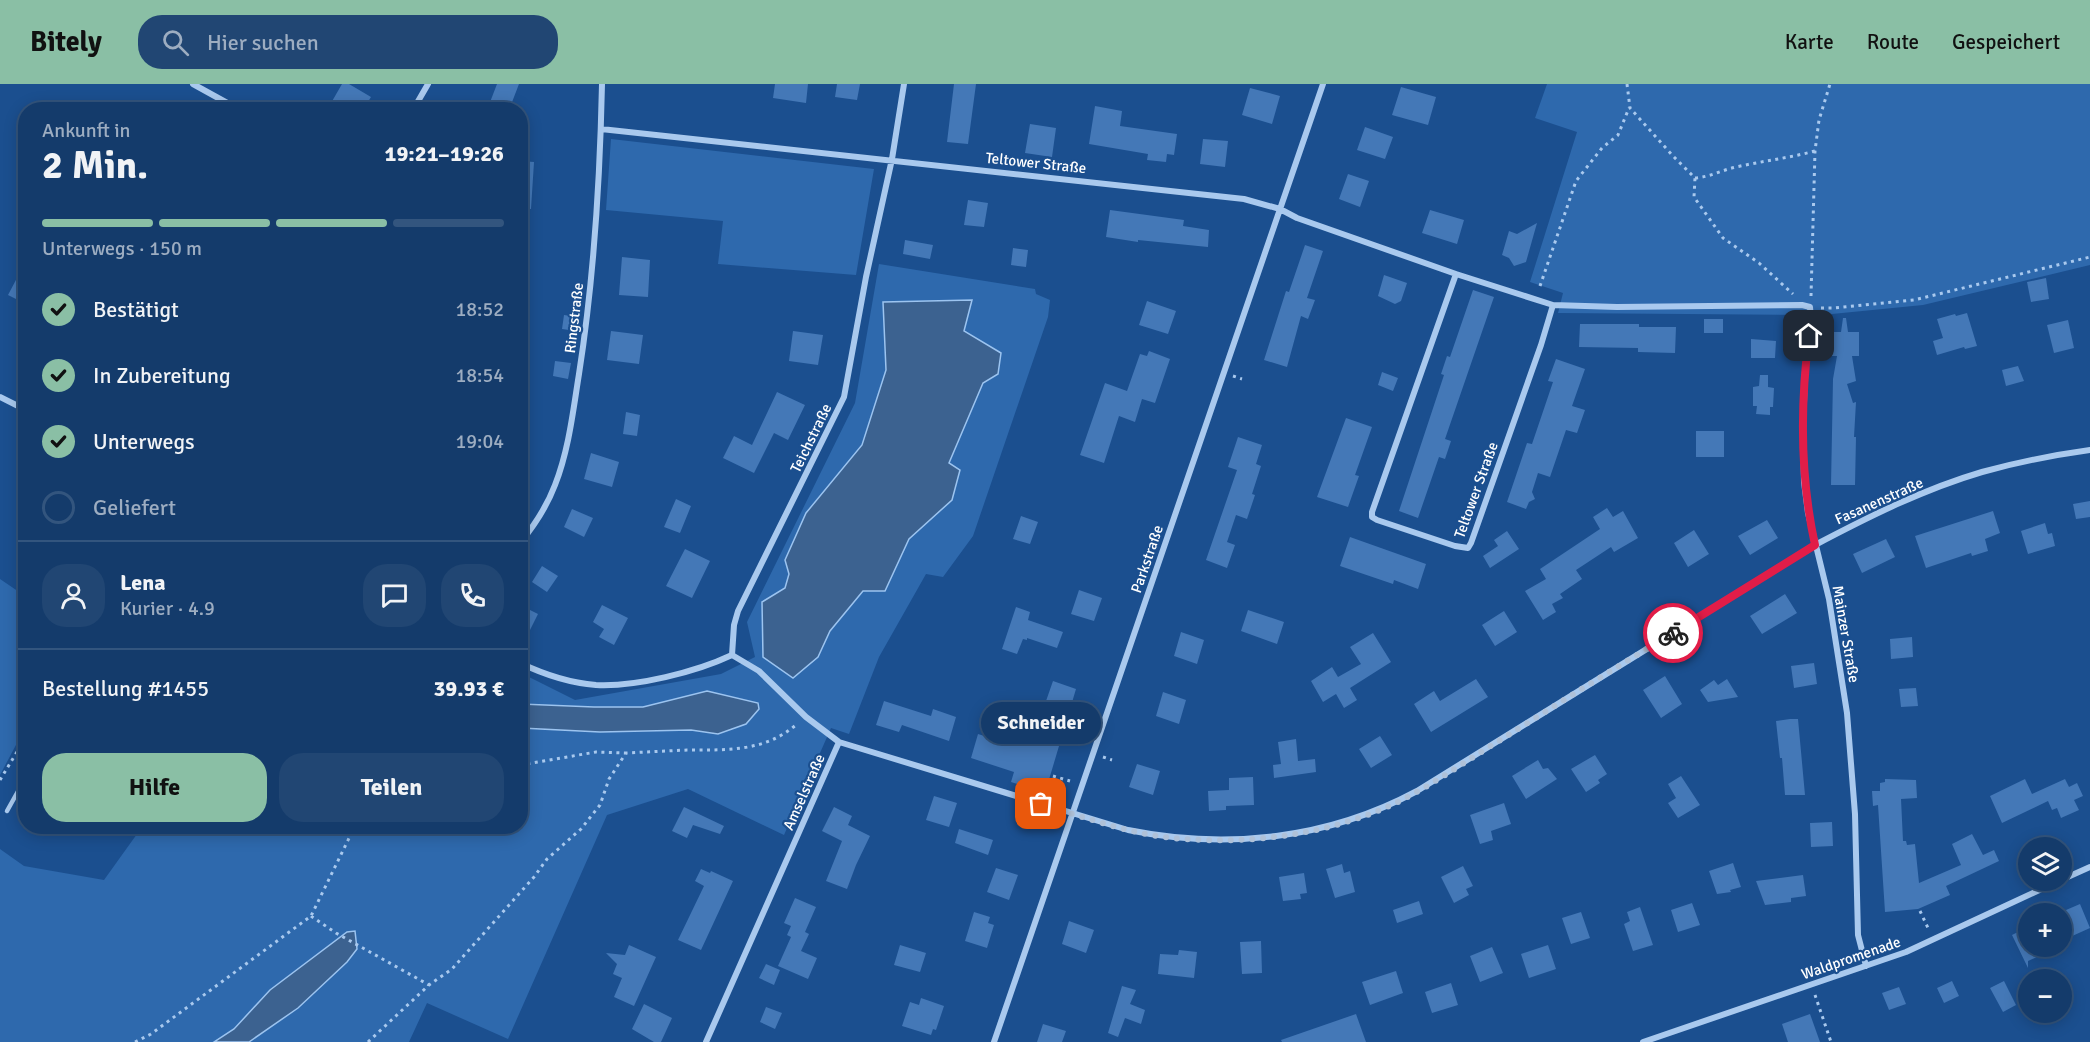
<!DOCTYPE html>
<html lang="de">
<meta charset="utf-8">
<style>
:root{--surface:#143b6b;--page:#214673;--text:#f1f3f6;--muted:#9dadc1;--line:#33557e;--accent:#8abfa5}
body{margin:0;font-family:Signika,sans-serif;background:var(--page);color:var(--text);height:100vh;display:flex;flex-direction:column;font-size:22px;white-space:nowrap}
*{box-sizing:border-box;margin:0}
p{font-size:20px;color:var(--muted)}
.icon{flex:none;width:33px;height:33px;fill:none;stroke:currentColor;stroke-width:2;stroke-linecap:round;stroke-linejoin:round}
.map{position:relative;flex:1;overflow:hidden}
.drawer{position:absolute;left:18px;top:18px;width:510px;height:732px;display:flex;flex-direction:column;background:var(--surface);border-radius:24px;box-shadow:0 3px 15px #0003,0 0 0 2px var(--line)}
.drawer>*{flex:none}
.controls{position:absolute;left:2018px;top:753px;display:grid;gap:12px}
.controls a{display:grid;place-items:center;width:54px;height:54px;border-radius:50%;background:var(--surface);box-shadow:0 3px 15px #0003,0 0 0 2px var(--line);font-size:30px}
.pin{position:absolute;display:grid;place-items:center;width:51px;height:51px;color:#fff;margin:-26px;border-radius:12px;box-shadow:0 3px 9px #0006}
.courier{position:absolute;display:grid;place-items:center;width:60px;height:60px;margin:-30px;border:4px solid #e11d48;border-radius:50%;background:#fff;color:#222;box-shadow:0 2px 8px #0007}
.bubble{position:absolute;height:42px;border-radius:21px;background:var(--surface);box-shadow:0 3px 15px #0003,0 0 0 2px var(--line);font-size:20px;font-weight:800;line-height:42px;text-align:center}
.overview em{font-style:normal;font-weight:800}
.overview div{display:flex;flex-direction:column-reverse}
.overview{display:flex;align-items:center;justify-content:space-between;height:102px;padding:0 24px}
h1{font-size:39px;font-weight:800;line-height:45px}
.bar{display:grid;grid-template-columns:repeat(4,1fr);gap:9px 6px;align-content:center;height:72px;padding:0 24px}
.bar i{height:8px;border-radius:4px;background:var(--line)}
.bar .active{background:var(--accent)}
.bar p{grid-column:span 4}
.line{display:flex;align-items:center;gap:15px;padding:0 24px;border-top:2px solid var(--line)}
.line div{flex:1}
.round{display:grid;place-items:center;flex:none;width:63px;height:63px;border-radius:24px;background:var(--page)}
ol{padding:0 24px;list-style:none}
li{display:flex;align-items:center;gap:18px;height:66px}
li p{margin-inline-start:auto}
li .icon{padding:6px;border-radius:50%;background:var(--accent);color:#111;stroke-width:4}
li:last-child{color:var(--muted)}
li i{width:33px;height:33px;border:3px solid var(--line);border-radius:50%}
.button{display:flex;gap:12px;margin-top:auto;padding:12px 24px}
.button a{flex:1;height:69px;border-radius:24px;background:var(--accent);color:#111;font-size:24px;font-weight:800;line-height:69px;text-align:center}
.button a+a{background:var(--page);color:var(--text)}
header{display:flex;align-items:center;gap:36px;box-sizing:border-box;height:84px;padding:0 30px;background:var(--accent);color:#111}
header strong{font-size:28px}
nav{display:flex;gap:33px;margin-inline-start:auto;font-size:21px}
.search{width:420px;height:54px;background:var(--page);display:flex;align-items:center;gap:15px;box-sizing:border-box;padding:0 21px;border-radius:24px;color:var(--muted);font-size:22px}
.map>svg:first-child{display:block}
.green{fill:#2e69ad;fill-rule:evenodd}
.water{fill:#3c6290;stroke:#9cc4f0;stroke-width:1.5}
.building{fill:#4478b7}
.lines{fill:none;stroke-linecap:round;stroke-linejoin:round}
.path{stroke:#a9c9ee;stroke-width:3;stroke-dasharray:3 4.5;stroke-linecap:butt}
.service{stroke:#a9c9ee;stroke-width:4.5}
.minor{stroke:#a9c9ee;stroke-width:6}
.done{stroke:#afc1d8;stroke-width:6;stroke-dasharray:0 10.8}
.route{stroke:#e11d48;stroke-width:8}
.labels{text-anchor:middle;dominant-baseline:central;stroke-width:4.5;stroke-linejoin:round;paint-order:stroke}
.street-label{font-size:15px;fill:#fff;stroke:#1b4f8f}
</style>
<header>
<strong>Bitely</strong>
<div class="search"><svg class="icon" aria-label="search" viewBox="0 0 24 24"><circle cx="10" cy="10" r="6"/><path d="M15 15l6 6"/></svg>Hier suchen</div>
<nav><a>Karte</a><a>Route</a><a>Gespeichert</a></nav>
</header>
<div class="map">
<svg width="2090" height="958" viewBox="0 0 2090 958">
<rect width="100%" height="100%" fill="#1b4f8f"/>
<path class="green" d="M1547,0H2090V181L1923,221L1822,231L1558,229L1563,209L1530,198L1577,48L1535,34Z
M611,55L874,85L856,191L718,180L723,137L606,126Z
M879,180L1035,205L1036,210L1050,216L1048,233L973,452L943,493L926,490L879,573L849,650L831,644L784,751L688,705L607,731L508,955L427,919L409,958H249L298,924L355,848H347L270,906L234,945L214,958H0V765L24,782L104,796L142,743L520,742L521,644L600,648L691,646L718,650L758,619L707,607L643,623H594L521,620V589L575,616L721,590L755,573L747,538L855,319ZM971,216L964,247L983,299L949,379L952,416L909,455L885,507H863L830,547L818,573L762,518L785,504L789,490L786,476L806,429L862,361L886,286L883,218Z
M0,495L25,512V644L0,691Z"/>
<path class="water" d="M972,216L964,247L1001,269L998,290L983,299L949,379L960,386L952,416L909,455L885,507H863L830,547L818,573L793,594L763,573L762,518L785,504L789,490L785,476L806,429L862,361L886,286L883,218Z
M707,607L758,619L759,625L746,640L718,650L691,646L600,648L521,644V620L594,623H643Z
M355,847L357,865L347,878L298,924L249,958H214L234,945L270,906L347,848Z"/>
<path class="building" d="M342,0H349L371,13L363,26H327Z
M497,0H519L509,26H487Z
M775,0H808L806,19L773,14Z
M837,0H860L857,16L835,13Z
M954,0H976L968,60L947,58Z
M1401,3L1436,13L1428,41L1392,31Z
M1250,4L1280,12L1272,40L1242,31Z
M1095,22L1122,27L1120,42L1177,50L1174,71L1167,70L1166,78L1147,76L1148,70L1089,60Z
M1030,40L1056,44L1052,73L1025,69Z
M1365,43L1393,53L1385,75L1357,66Z
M1203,55L1228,57L1225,83L1200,80Z
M520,77L534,78L531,125L520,124Z
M1348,90L1369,97L1360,123L1339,115Z
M968,116L988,119L984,143L964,141Z
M1110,126L1184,136L1183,142L1209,146L1208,163L1138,156V158L1106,153Z
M1430,126L1464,136L1457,160L1422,149Z
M1537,139L1526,178L1514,182L1509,174L1502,171L1509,147L1517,150Z
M905,156L933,161L930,175L903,170Z
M1305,161L1323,167L1307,214L1315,216L1308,235L1301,232L1287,283L1264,276L1286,207L1289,208Z
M1013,164L1028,166L1026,183L1011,181Z
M622,173L650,176L648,213L619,211Z
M26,177V220L8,211Z
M1384,191L1407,199L1401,217L1395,220L1378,212Z
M2046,194L2049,215L2031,218L2027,198Z
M1473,206L1494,213L1445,355L1451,357L1445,375L1439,373L1418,434L1399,427L1444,291L1441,290L1447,272L1450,273Z
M1147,217L1176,227L1168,250L1139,241Z
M1967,229L1977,262L1965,265L1964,263L1937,271L1933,257L1943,254L1937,235L1955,230L1956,232Z
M564,231L577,233L576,247L562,245Z
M1843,234H1846L1848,248H1859V272H1852L1856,297L1847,300L1853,319L1856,318L1854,353H1856L1855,401H1831L1833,295L1837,272H1832L1833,248H1841Z
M1704,235H1723V249H1704Z
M2068,236L2074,264L2054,269L2047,241Z
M1580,240H1639V243H1676L1675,269L1638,268V264L1579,263Z
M611,247L643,251L639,280L607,276Z
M793,247L823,251L818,281L789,277Z
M1751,255L1776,257L1775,274H1751Z
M1149,267L1170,275L1155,319L1142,315L1135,338L1119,332L1104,379L1080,371L1105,299L1127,307L1140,270L1147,272Z
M1556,275L1585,285L1572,322L1585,326L1577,349L1566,346L1550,393L1538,389L1532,408L1535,415L1529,418L1526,425L1507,418L1527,359L1532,360L1553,298L1548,297Z
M555,277L571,279L568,295L553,292Z
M2018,282L2024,297L2006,302L2002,286Z
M1382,288L1398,294L1393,307L1378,301Z
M1760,291H1768V303L1774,304L1773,323H1770V331L1756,330L1757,322H1753V303L1759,302Z
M777,308L805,321L788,356L774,349L754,389L723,374L734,352L752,361Z
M626,328L640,331L637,352L623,350Z
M1346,334L1372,343L1355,391L1359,392L1348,423L1317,413Z
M1696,347H1724V373H1696Z
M1238,353L1262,361L1256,380L1261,382L1252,410L1255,411L1247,435L1236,431L1227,458L1235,461L1227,484L1206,476L1237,386L1228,383Z
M591,369L619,378L612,403L584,395Z
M676,415L691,422L680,449L664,443Z
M2090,417V433L2076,435L2073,420Z
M1607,424L1613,433L1623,427L1638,454L1614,468L1611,463L1576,486L1582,495L1560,510L1563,514L1552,520L1556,528L1543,536L1525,507L1546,495L1540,485L1600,445L1593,433Z
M572,425L593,434L584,453L564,443Z
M1993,427L2000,449L1985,455L1988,467L1972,472L1971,469L1926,484L1915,452Z
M1021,432L1038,438L1030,460L1013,455Z
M1767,436L1778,454L1750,471L1738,452Z
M2045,439L2048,450L2052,449L2055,462L2028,470L2021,447Z
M1694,446L1709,470L1688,483L1674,459Z
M1507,447L1519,465L1490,484L1483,472L1498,462L1494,456Z
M1350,453L1426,480L1418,505L1394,496L1393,500L1340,482Z
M1886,455L1895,473L1862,489L1853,470Z
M685,465L710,477L692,514L666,502Z
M542,482L558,492L547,508L532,498Z
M1079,506L1102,514L1094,537L1071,530Z
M1785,510L1797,529L1762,550L1750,532Z
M520,521L538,530L520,566Z
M602,521L628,534L614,561L599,553L604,545L593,538Z
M1016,523L1030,528L1028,536L1063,548L1057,564L1027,554V556L1023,555L1017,570L1002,565Z
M1248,526L1284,538L1277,560L1241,547Z
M1504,527L1517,548L1495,562L1482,541Z
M1181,548L1204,556L1197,580L1174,572Z
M1373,549L1391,578L1350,604L1357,616L1344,624L1336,610L1323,618L1311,597L1332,583L1338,593L1361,580L1350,563Z
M1912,553L1913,573L1891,575L1890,555Z
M1814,579L1817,600L1794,604L1791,582Z
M1665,592L1682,620L1661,634L1643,606Z
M1476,595L1488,613L1431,648L1414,620L1434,607L1440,617Z
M1727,595L1738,613L1708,618L1700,606L1714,596L1718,601Z
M1053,597L1076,605L1045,709L1011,698L1014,688L971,674L978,650L1010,660L1021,631L1039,637Z
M1916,604L1918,622L1901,623L1899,605Z
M1163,608L1186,616L1179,640L1156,632Z
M884,617L931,632L933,625L956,633L949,657L902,641L899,648L876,641Z
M1790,635H1798L1805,711H1785L1782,674H1780L1776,637Z
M1380,652L1392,671L1371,684L1359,665Z
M1296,655L1298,677L1315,675L1316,688L1274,694L1273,681L1281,680L1278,658Z
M1595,671L1607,690L1598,696L1600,699L1586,708L1571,685Z
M1538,676L1543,685L1548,684L1557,695L1526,715L1512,692Z
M1137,680L1160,687L1153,711L1129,703Z
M1681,692L1700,721L1678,734L1668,719L1676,714L1668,700Z
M1253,693L1254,721L1226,722V726L1209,727L1208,707L1229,706V694Z
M1885,695L1916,696L1917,714L1901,715L1903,757H1906L1907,761L1915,760L1919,799L1961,781L1952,760L1972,750L1983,771L1994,766L1999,777L1946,802L1950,811L1918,825L1885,828L1878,721L1873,722L1872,707H1880V699L1885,698Z
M2025,695L2032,710L2065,695L2069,703L2077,699L2083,712L2074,716L2079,726L2061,734L2057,724L2052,726L2048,717L2002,739L1990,712Z
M934,712L957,719L949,743L926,736Z
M1504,719L1511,740L1491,747L1493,756L1480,760L1470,731Z
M684,723L724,742L720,750L693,741L687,754L672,747Z
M834,723L852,732L848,741L870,752L856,781L847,805L826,797L842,757L822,747Z
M1832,738L1833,762L1811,763L1810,739Z
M959,745L993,756L988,771L955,759Z
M1733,779L1741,803L1730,806L1731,808L1717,810L1709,787Z
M1342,780L1344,789L1350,787L1355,808L1335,814L1326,785Z
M1463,782L1473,802L1466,805L1469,811L1454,819L1441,793Z
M996,784L1018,791L1009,816L987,808Z
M701,785L710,789L711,787L733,797L701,866L678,856L704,802L695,797Z
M1304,789L1307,809L1300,810L1301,815L1283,817L1279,793Z
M1803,791L1806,812L1791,814V818L1765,821L1756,797Z
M795,814L816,823L805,848L809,850L801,867L817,874L808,895L778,882L791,853L787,851L791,842L784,839Z
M1419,817L1423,830L1397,839L1393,826Z
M1692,819L1700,841L1678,848L1671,826Z
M2080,820L2090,844L2070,853L2061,834V830L2059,829Z
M1640,823L1653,861L1633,867L1624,840L1630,837L1627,828Z
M974,828L990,833L988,839L994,841L987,864L965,857Z
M1581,828L1590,854L1571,860L1562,834Z
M1069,837L1094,846L1086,869L1062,860Z
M2028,843V862H2060L2028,877V884L2012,851Z
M1261,857L1262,889L1242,890L1240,858Z
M629,861L656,873L634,922L614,913L622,894L613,890L617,880L606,869L625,871Z
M900,861L926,869L920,888L894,881Z
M1548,861L1556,885L1529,894L1521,870Z
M1492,863L1503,889L1480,898L1470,872Z
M1179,866L1197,868L1194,894L1158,890L1160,870L1178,871Z
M766,880L780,886L774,901L759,894Z
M1396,887L1403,909L1370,921L1362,898Z
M1952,897L1959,912L1944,919L1937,904Z
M2004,897L2016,921L2003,928L1990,904Z
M1451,899L1458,921L1432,929L1425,908Z
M1122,902L1136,906L1130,920L1145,926L1141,940L1125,934L1118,953L1108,949Z
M1899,903L1906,920L1889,926L1882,909Z
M921,914L944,922L936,946L933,945L931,951L902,942L910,918L919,921Z
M644,920L672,934L661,958H654L632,945Z
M766,923L782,929L775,945L760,938Z
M1356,930L1366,958H1282L1281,956Z
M1810,930L1820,958H1788L1782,940Z
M1043,940L1066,947L1062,958H1037Z"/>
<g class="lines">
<path class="path" d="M1627,0L1630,24L1673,72L1695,94L1694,113L1723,154L1759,179L1793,210
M1695,94C1710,93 1722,86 1736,83C1763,77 1789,74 1815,67
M1540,202L1576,97L1602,64L1618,51L1629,24
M1811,212L1815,67L1819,36L1830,0
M1821,224H1833L1914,216L2090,173
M1233,292L1242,295
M520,430L525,431L527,428
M1103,673L1112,676
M520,681L596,668L626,669
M1053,692L1070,697
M0,696L26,653
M1920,827L1929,846
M311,832L336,849L429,901
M1815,911L1831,958
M135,958L151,950L311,832L355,742
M368,958L429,901L452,885L534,793L547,775L581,745L600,721L609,695L626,669C647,668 667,667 687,666C727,666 765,668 797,640"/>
<path class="service" d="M7,727L26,693"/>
<path class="minor" d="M193,0L240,26
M413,26L428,0
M601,45L1244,115L1280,125L1297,134L1456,190L1553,221L1617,223L1802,221L1810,223L1811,235L1805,286L1803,351L1804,398L1808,429L1829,515L1847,629L1855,730L1858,851L1866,882
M1456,190L1372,428V433L1377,436L1455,462L1468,464L1471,459L1541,261L1553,221
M0,313L26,326
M520,459C534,442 547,422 555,401C569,365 573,327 579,290C594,194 600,97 602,0
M732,571L759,587L806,633L839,658L1128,746C1227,766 1328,755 1417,707L1815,461C1868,433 1924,405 1982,388C2018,378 2054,371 2090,366
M732,571L734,541L738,527L844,313L866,193L892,75L904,0
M520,579C543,590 571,599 596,601C636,603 696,588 732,571
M2061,796L2090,783
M706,958L839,658
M994,958L1323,0
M1643,958L1906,868L2061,796"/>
</g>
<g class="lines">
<path class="done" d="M1041,720C1081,732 1121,747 1163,753C1241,762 1322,753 1394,720C1433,701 1470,674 1507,652C1562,617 1617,583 1673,549"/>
<path class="route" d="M1673,549L1815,461C1800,392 1800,322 1809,252"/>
</g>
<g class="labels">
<g class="street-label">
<text transform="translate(1036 79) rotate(6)">Teltower Straße</text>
<text transform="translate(574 234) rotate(-83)">Ringstraße</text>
<text transform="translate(811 354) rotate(-64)">Teichstraße</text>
<text transform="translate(1476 406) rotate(-70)">Teltower Straße</text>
<text transform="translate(1879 417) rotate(-24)">Fasanenstraße</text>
<text transform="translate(1147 475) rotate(-71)">Parkstraße</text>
<text transform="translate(1846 550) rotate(80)">Mainzer Straße</text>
<text transform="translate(804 708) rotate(-66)">Amselstraße</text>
<text transform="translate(1851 874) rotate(-19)">Waldpromenade</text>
</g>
</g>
</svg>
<div class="controls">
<a><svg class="icon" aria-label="layers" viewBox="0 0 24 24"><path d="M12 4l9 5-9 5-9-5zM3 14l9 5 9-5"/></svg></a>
<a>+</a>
<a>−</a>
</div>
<div class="pin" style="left:1041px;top:720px;background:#ea580c"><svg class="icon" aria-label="bag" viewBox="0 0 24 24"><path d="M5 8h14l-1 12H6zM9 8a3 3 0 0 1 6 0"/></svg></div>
<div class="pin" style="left:1809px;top:252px;background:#1f2937"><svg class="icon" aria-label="home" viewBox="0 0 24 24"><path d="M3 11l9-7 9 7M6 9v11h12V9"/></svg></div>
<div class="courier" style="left:1673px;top:549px"><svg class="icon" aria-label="bike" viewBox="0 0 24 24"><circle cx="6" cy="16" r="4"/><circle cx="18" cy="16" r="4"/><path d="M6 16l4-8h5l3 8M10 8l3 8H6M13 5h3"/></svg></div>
<div class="bubble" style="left:981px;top:618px;width:120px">Schneider</div>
<section class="drawer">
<div class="overview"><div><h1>2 Min.</h1><p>Ankunft in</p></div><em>19:21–19:26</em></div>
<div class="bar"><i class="active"></i><i class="active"></i><i class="active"></i><i></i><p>Unterwegs · 150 m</p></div>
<ol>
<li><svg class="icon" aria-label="check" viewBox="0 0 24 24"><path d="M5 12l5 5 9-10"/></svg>Bestätigt<p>18:52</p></li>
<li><svg class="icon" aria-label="check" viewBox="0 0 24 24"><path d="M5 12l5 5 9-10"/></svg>In Zubereitung<p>18:54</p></li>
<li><svg class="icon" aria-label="check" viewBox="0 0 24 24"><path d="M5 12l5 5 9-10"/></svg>Unterwegs<p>19:04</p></li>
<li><i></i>Geliefert</li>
</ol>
<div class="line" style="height:108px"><a class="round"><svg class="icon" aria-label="person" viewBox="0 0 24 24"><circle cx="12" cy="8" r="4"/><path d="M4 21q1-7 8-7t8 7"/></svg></a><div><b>Lena</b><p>Kurier · 4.9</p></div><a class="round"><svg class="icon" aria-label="chat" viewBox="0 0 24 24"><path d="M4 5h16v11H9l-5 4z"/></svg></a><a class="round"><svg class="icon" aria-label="phone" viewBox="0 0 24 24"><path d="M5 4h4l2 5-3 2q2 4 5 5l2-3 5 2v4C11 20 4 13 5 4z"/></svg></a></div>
<div class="line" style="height:78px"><div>Bestellung #1455</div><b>39.93 €</b></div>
<div class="button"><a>Hilfe</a><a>Teilen</a></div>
</section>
</div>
